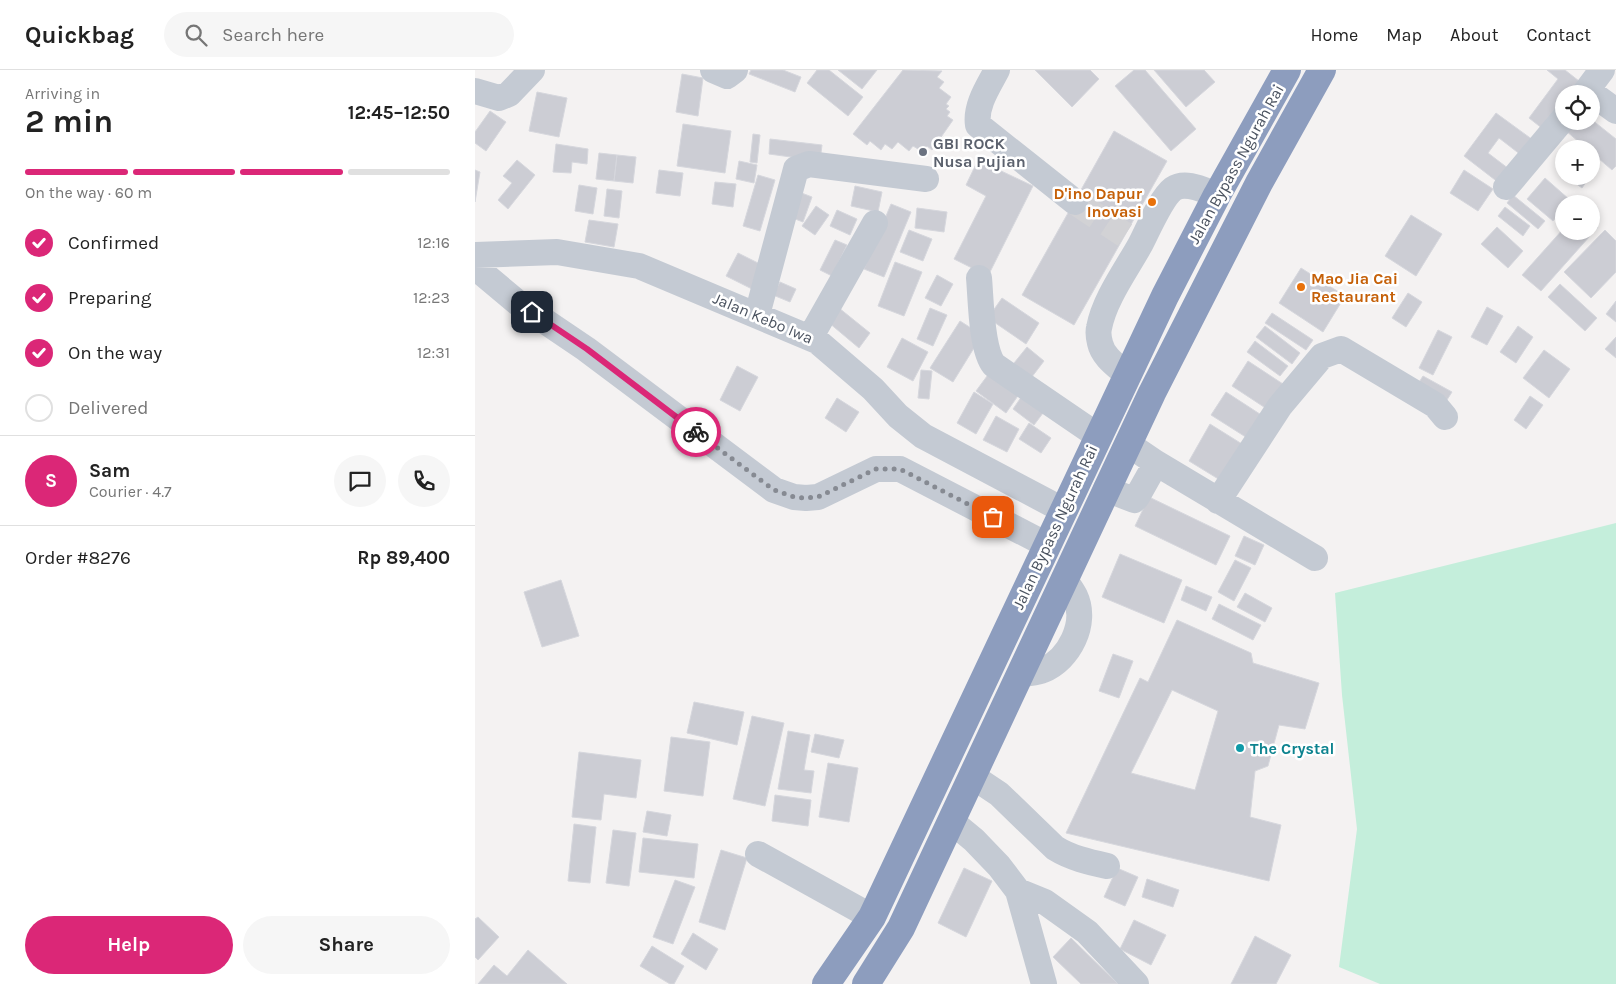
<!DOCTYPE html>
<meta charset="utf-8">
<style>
:root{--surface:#fff;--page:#f6f6f6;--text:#222;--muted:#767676;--line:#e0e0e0;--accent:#db2777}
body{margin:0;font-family:Karla,sans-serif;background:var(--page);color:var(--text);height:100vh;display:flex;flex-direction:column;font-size:19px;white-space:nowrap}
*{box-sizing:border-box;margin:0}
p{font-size:16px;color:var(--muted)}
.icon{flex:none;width:28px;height:28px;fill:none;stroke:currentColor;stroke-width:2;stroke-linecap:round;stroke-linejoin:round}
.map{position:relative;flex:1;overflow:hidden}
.side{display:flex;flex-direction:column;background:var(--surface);width:475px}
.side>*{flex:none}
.controls{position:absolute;left:1080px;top:15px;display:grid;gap:10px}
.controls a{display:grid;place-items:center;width:45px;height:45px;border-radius:50%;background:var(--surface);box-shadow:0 2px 8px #0003;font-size:25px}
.pin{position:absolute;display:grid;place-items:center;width:42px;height:42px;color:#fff;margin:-21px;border-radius:10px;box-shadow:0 2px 8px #0006}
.courier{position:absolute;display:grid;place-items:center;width:50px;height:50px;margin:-25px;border:4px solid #db2777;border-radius:50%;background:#fff;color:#222;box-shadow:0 1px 6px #0007}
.summary em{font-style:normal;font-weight:700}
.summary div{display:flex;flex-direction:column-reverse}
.summary{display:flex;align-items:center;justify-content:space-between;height:85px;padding:0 25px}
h1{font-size:32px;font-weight:700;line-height:38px}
.bar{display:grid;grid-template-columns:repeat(4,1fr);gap:8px 5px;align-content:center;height:60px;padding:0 25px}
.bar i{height:6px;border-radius:4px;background:var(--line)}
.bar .current{background:var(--accent)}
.bar p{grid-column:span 4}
.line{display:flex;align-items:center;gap:12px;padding:0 25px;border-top:1px solid var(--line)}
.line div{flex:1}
.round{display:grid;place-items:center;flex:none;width:52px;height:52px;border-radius:26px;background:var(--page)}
ol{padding:0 25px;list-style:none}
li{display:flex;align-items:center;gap:15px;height:55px}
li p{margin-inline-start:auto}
li .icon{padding:5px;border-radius:50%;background:var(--accent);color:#fff;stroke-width:4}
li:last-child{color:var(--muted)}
li i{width:28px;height:28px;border:2px solid var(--line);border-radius:50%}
.button{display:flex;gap:10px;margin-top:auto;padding:10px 25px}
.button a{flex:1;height:58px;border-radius:30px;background:var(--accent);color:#fff;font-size:20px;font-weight:700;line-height:58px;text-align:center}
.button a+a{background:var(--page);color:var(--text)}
header{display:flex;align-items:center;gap:30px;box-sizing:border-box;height:70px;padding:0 25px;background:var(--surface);border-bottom:1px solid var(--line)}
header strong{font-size:24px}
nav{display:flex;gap:28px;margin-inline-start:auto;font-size:18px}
.search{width:350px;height:45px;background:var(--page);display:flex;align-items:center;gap:12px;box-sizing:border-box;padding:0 18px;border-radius:28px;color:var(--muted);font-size:19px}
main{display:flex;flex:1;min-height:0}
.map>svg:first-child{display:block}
.green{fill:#c4eedb}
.building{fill:#cccdd4;stroke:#d6d7dd;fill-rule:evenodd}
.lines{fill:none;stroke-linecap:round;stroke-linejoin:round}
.minor-tunnel{stroke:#d2d2d5;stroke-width:26;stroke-dasharray:26 13;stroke-linecap:butt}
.minor{stroke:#c4cad3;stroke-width:26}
.highway{stroke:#8d9dbe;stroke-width:28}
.done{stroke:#868a92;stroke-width:5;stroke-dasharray:0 9}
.route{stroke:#db2777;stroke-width:6}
.worship-dot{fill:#6b7280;stroke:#fff;stroke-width:2}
.food-dot{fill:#e8710a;stroke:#fff;stroke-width:2}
.culture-dot{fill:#0f9aa8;stroke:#fff;stroke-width:2}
.labels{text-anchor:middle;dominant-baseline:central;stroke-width:5;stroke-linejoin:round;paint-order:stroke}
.worship-label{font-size:16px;font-weight:bold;fill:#5b616d;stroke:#fff;text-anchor:start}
.street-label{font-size:16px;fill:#4a525f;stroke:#fff}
.food-label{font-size:16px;font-weight:bold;fill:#c56008;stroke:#fff;text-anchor:end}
.culture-label{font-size:16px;font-weight:bold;fill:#0d838f;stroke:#fff;text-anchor:start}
</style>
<header>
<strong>Quickbag</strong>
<div class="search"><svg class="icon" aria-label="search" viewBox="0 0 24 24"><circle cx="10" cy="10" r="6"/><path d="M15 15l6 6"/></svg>Search here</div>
<nav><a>Home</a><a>Map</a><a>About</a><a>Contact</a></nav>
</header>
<main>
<section class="side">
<div class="summary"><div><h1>2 min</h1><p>Arriving in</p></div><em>12:45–12:50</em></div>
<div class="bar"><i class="current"></i><i class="current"></i><i class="current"></i><i></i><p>On the way · 60 m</p></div>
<ol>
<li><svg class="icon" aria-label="check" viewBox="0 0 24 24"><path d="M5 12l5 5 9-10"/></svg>Confirmed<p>12:16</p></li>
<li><svg class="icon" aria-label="check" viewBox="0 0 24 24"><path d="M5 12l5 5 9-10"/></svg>Preparing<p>12:23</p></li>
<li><svg class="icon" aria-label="check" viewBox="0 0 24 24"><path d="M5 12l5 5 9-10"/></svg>On the way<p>12:31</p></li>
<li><i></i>Delivered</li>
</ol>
<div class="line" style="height:90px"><b class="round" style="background:var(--accent);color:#fff">S</b><div><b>Sam</b><p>Courier · 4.7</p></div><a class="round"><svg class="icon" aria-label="chat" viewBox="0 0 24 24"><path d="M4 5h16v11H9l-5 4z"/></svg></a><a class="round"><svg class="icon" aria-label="phone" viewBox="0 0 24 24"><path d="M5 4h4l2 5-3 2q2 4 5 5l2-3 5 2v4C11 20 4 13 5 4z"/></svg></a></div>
<div class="line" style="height:65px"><div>Order #8276</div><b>Rp 89,400</b></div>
<div class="button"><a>Help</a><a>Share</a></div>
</section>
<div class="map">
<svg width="1141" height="914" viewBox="0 0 1141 914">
<rect width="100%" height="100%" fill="#f4f2f2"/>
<path class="green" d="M1141,453V914H905L864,897L882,759L867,625L860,523Z"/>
<path class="building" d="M276,0H308L326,7L320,22L274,4Z
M342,0H354L388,27L373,46L332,13Z
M363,0H402L387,19Z
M428,0L467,1L462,7L469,12L464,18L476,27L471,34L474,36L471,39L475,42L472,46L478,50L457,80L452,76L448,82L438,76L434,81L423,72L417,79L410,74L406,80L395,71L392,75L378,64Z
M560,0H615L624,9L597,37Z
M659,0H670L721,59L696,81L640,16Z
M679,0H729L740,12L711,37Z
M1072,0H1090L1104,11L1095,24H1089V32L1068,59L1054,48L1083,9Z
M207,4L228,8L223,46L201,42Z
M62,22L92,28L84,67L54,61Z
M15,41L31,52L11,81L0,73V62Z
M1021,43L1058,70L1046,85L1024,68L1013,83L1034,99L1024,113L989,86Z
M1116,49L1141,69V96L1137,100L1116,82V79H1112L1090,60L1098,51H1116Z
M208,54L256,61L250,103L202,96Z
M639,61L692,91L599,255L547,225Z
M278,64L285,65L282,93L275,92Z
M295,69L347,75L345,91L294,84Z
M1093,73L1099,79H1089V90L1083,84Z
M81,74L113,79L112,94L97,92L96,103L78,102Z
M124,83L142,85L139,111L121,109Z
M142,85L161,87L158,113L139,111Z
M42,90L60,105L33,139L23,130L37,113L28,106Z
M503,90L558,116L513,206L479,189L511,126L491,115Z
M264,91L282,95L279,113L261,109Z
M1116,94L1121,97L1116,104Z
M0,100L5,102L0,132Z
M184,100L208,103L205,126L181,123Z
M989,100L1018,119L1003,141L975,123Z
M283,105L300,110L285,161L268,156Z
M1093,106H1115L1107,118L1092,107Z
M1070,108L1095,130L1092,134H1089V137L1078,151L1052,129Z
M240,112L261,114L258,137L237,134Z
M104,115L122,118L118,144L100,141Z
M380,116L407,122L403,142L376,136Z
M132,119L147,121L144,148L129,146Z
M324,122L337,127L328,152L315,147Z
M1038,125L1070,151L1063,159L1032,133Z
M416,134L436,142L409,207L389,199Z
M341,136L354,145L340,165L327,156Z
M1030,137L1055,156L1048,166L1023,146Z
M442,138L472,142L469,162L440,158Z
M362,140L382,149L375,165L355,156Z
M936,145L967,164L941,206L910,186Z
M114,150L143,154L139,177L110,172Z
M1116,151L1123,157L1066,221L1047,205L1089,158V161H1116Z
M1022,157L1048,181L1033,198L1006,174Z
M434,160L457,169L448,191L425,182Z
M1130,160L1141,171V202L1116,228L1089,202Z
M360,170L372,175L357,206L345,200Z
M263,183L289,196L277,219L251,206Z
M420,192L447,202L429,246L403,236Z
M826,198L870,226L848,262L804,233Z
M462,205L478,214L466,236L450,228Z
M305,212L321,219L315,232L298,225Z
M1085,214L1122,248L1110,261L1073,227Z
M933,223L947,232L931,257L917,248Z
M527,228L564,253L551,274L513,248Z
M1141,231V252L1131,244Z
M1012,237L1028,246L1012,275L996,267Z
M364,238L395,263L384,278L353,252Z
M455,238L472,245L458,276L442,269Z
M797,243L838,270L831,280L790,253Z
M485,251L507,265L478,312L455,298Z
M790,256L825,283L817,294L781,267Z
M1043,256L1058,267L1041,293L1025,282Z
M963,260L977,267L958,305L944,298Z
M1141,267V288L1130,279Z
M427,268L453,282L438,311L412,297Z
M780,271L813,296L805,306L772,282Z
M552,277L569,291L553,312L535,298Z
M1069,280L1095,299L1074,328L1048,308Z
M773,291L808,314L792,339L757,316Z
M262,296L283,307L265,341L245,330Z
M518,298L547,320L531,343L501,321Z
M446,300L457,301L454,329L443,328Z
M948,306L977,322L970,333L941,317Z
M499,322L518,334L501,364L482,353Z
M751,322L791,348L777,371L736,345Z
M549,323L571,339L559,355L538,339Z
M1055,326L1068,335L1051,359L1039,350Z
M362,328L384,342L371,362L350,348Z
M521,346L544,359L532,382L508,370Z
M554,353L576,368L566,383L544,369Z
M735,354L767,374L745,410L714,391Z
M674,427L755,466L741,495L660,456Z
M769,466L789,475L780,495L760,486Z
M645,484L707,510L689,553L627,527Z
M760,490L776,498L759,531L743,522Z
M86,510L104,566L67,577L49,522Z
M711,516L737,527L731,541L706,530Z
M770,523L797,538L790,552L762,537Z
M744,534L786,555L778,570L737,549Z
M702,550L776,583L778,593L844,613L830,659L804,655L793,696L780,701L775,747L806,755L794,811L591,763L665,608L673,612ZM697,620L743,641L720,720L656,703Z
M638,584L658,591L644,628L624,621Z
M219,632L269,642L262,675L212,663Z
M277,646L309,653L290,736L258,729Z
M313,661L335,665L329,700L339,701L336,723L303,719Z
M340,664L369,670L364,688L336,682Z
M196,667L235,672L228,726L189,721Z
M104,682L166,690L161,728L129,724L126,750L97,747Z
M353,693L383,698L374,752L344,747Z
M300,725L336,730L333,756L297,751Z
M172,741L196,745L192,766L168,762Z
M99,754L121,757L115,813L93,811Z
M138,760L161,763L154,816L131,813Z
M168,768L223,774L219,808L164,802Z
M246,780L272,788L250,860L224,852Z
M489,798L517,811L491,867L463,853Z
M642,798L663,807L650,836L629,827Z
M672,809L704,820L698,837L667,827Z
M200,810L220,817L198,874L178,867Z
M3,847L24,867L3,890L0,887V849Z
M659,850L691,865L676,895L645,879Z
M218,863L243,879L231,900L206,884Z
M780,866L816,885L801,914H756Z
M596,868L643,914H606L578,887Z
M177,876L209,896L199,914H195L165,896Z
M53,880L92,914H3L19,895L32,906Z"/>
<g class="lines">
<path class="minor-tunnel" d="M600,132L650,165"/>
<path class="minor" d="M238,0L252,6L260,0
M522,0C513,17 500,36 503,55L600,132
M1112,20L1141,41
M0,21L24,28L34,24L57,0
M1109,24L1127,0
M1031,117L1089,48
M0,185L82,182L164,196L342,271L398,319L423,346L448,366L588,440
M0,197L43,233L111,279L299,420L319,427L331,428L343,427L401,399H425L572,475
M504,208C506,229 506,279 519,295L623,366
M282,245L321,99L334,94L451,109
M335,268L400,153
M652,305C642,296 628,287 625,273C624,269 623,262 624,258C629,230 651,200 665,175C672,162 686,128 698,119C711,110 730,121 742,125
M653,374L681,393L840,488
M631,419L659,430L662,427L676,402
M743,431L805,336L847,286L866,279L960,335L970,347
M545,605C552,603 561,603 568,600C594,590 613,553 600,526C597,520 593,515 589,509
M497,706L524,724L580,778C596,788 614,792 632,796
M476,751L499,770L524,796L543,821L569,914
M283,784L397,847
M543,821L570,832L612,862L661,914"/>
<path class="highway" d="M351,914L397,847L690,226L742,125L812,0
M391,914L426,858L677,323L784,113L847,0"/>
</g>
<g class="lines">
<path class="done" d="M221,362L299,420L319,427L331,428L343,427L401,399H425L518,447"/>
<path class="route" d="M57,242L112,279L221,362"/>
</g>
<circle class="worship-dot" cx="448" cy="82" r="5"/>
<g class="food-dot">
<circle cx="677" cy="132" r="5"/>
<circle cx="826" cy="217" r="5"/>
</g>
<circle class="culture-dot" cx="765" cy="678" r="5"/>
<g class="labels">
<g class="worship-label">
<text x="458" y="73">GBI ROCK<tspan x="458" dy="18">Nusa Pujian</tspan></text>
</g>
<g class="street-label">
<text transform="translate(761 94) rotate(-61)">Jalan Bypass Ngurah Rai</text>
<text transform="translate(288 248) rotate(23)">Jalan Kebo Iwa</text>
<text transform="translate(580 457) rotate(-65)">Jalan Bypass Ngurah Rai</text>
</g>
<g class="food-label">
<text x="667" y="123">D'ino Dapur<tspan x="667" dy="18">Inovasi</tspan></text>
<text x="836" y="208" text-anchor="start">Mao Jia Cai<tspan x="836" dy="18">Restaurant</tspan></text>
</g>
<g class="culture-label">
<text x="775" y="678">The Crystal</text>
</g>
</g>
</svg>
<div class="controls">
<a><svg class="icon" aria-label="locate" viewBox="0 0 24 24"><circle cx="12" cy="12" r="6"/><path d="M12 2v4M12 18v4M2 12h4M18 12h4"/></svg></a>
<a>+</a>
<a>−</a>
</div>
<div class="pin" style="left:518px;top:447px;background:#ea580c"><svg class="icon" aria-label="bag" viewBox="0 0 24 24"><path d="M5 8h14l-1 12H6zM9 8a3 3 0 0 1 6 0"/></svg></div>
<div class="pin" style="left:57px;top:242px;background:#1f2937"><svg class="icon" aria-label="home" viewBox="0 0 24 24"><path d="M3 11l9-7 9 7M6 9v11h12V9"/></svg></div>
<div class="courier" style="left:221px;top:362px"><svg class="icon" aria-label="bike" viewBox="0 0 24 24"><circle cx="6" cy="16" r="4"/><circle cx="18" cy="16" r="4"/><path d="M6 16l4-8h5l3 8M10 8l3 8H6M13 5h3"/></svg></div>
</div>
</main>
